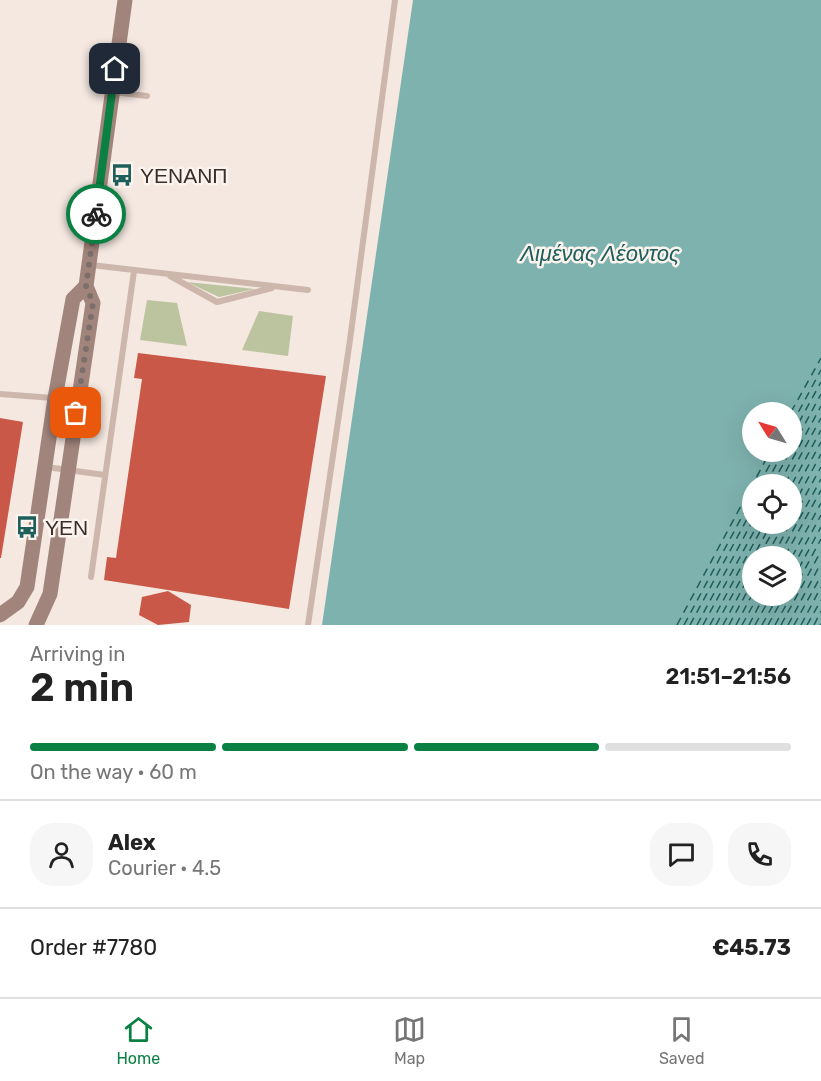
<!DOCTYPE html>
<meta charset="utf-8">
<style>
:root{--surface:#fff;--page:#f6f6f6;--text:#222;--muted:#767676;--line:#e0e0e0;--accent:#0b8043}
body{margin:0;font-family:Rubik,sans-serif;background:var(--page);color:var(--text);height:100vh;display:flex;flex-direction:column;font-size:22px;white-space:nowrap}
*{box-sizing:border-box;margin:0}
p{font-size:20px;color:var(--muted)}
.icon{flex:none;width:33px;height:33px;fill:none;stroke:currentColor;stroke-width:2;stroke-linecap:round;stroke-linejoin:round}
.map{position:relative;height:625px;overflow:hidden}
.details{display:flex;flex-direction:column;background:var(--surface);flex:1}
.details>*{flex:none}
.needle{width:39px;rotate:307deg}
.tools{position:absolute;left:742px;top:402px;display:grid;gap:12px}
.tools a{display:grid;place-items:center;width:60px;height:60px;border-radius:50%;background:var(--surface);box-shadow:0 6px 24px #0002;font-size:30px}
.pin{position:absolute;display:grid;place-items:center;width:51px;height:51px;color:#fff;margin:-26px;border-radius:12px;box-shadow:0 3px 9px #0006}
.courier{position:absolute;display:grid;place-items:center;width:60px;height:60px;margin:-30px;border:4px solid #0b8043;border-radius:50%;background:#fff;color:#222;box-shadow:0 2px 8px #0007}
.overview em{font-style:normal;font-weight:600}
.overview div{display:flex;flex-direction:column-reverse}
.overview{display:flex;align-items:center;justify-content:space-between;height:102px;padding:0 30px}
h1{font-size:39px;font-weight:600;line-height:45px}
.bar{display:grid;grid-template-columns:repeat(4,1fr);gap:9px 6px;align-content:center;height:72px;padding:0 30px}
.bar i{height:8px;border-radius:4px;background:var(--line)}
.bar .current{background:var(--accent)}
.bar p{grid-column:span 4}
.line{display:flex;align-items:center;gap:15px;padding:0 30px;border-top:2px solid var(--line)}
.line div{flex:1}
.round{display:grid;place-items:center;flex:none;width:63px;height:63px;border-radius:24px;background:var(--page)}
.tab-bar{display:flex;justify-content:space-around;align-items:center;height:84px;border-top:2px solid var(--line);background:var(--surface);font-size:16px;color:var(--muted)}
.tab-bar a{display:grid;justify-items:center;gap:3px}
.tab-bar .current{color:var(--accent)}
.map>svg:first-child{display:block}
.green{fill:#bcc49f}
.water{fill:#7eb2ae;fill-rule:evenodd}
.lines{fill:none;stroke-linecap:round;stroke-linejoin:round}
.ferry{stroke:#1e5e5b;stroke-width:1.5;stroke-dasharray:8 6;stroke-linecap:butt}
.building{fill:#ca5848}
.lane{stroke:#cdb6ab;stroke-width:6}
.secondary{stroke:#a1857c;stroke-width:15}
.done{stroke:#7c6e6a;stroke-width:6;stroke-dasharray:0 10.8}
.route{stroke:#0b8043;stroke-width:8}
.labels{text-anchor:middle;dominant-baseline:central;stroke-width:5;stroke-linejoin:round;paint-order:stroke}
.poi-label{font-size:21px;fill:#3b2d2a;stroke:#fbf3ed;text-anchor:start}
.water-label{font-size:22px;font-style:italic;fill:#1e5e5b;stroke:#fbf3ed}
</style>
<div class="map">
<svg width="821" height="625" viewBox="0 0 821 625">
<rect width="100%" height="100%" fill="#f4e8e0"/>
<path class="green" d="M187,282L255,289L219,297Z
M147,300L177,303L187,346L140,340Z
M259,311L293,316L288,356L242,350Z"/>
<path class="water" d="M413,0H821V625H322ZM753,412H792V452H753ZM753,484H792V524H753ZM753,556H792V596H753Z"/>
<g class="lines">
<path class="ferry" d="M791,412L821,358
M792,424L821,370
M792,435L821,382
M792,448L821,394
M759,484L777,452
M766,484L783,452
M772,484L790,452
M779,484L821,406
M785,484L821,418
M792,484L821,430
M792,496L821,442
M792,508L821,454
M792,520L821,467
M759,556L777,524
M766,556L784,524
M773,556L790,524
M779,556L821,479
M785,556L821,490
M792,557L821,503
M792,569L821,515
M792,581L821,527
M792,593L821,539
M677,625L770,452
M684,625L753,496
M690,625L753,508
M697,625L753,520
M703,625L758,524
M710,625L764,524
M716,625L771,524
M723,625L753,569
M729,625L753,581
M736,625L753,593
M742,625L758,596
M749,625L764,596
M755,625L771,596
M762,625L778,596
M768,625L784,596
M775,625L791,596
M781,625L821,551
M788,625L821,563
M794,625L821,576
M801,625L821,587
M807,625L821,600
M814,625L821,611
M820,625L821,624"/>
</g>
<path class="building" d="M138,353L326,376L289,609L104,580L107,557L116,558L142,379L134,378Z
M0,418L23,422L1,558H0Z
M168,591L191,605L189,622L158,625L139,615L142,597Z"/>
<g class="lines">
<path class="lane" d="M113,92L147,96
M91,265L308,290
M170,276L217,302L272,288
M0,394L53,398
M46,467L105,475
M91,577L134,271
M308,625L350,340L395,0"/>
<path class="secondary" d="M0,615L18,602L27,587L55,398L73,299L86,286
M36,625L50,594L93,303L86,286L125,0"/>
</g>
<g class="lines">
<path class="done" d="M76,413L93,303L86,286L96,214"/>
<path class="route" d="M96,214L115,69"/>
</g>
<defs>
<g id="bus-bare" transform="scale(1.8)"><path d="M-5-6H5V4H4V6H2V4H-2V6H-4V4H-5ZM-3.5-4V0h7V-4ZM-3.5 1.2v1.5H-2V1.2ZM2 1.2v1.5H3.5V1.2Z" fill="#1e5e5b" stroke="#fbf3ed" stroke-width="2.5" paint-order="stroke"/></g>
</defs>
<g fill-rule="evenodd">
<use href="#bus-bare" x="122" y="175"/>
<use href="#bus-bare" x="27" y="527"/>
</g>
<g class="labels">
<g class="poi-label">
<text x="140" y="175">ΥΕΝΑΝΠ</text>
<text x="45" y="527">ΥΕΝ</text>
</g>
<g class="water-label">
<text x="600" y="253">Λιμένας Λέοντος</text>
</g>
</g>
</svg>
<div class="tools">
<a><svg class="needle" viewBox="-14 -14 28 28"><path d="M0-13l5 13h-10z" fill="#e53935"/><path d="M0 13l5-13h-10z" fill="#767676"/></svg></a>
<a><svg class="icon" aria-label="locate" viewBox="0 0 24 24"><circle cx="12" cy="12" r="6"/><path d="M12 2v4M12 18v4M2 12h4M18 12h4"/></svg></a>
<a><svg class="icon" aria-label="layers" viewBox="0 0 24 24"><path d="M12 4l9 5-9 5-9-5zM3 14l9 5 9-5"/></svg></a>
</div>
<div class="pin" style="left:76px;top:413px;background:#ea580c"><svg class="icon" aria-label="bag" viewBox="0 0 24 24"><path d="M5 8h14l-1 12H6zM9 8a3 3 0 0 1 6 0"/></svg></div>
<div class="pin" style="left:115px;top:69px;background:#1f2937"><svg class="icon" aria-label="home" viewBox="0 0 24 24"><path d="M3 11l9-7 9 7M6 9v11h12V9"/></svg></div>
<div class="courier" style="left:96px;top:214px"><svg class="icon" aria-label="bike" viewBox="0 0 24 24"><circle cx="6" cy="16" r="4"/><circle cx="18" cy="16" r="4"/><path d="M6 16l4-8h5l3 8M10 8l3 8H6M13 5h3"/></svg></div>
</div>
<section class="details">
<div class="overview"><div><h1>2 min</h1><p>Arriving in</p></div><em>21:51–21:56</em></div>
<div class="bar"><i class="current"></i><i class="current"></i><i class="current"></i><i></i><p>On the way · 60 m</p></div>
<div class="line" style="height:108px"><a class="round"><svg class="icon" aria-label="person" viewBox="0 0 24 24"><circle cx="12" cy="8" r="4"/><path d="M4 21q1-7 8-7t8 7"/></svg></a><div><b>Alex</b><p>Courier · 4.5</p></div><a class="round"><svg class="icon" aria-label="chat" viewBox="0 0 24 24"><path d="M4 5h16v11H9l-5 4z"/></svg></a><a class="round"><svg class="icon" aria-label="phone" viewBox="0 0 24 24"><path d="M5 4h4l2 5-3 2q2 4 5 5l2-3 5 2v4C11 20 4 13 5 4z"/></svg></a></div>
<div class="line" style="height:78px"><div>Order #7780</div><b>€45.73</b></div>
</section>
<nav class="tab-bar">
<a class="current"><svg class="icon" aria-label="home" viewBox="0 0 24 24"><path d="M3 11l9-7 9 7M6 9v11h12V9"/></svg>Home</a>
<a><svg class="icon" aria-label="map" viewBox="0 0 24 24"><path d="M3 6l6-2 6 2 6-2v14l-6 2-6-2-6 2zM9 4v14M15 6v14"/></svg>Map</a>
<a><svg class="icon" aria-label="saved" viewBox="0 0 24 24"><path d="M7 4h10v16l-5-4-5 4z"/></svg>Saved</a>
</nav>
